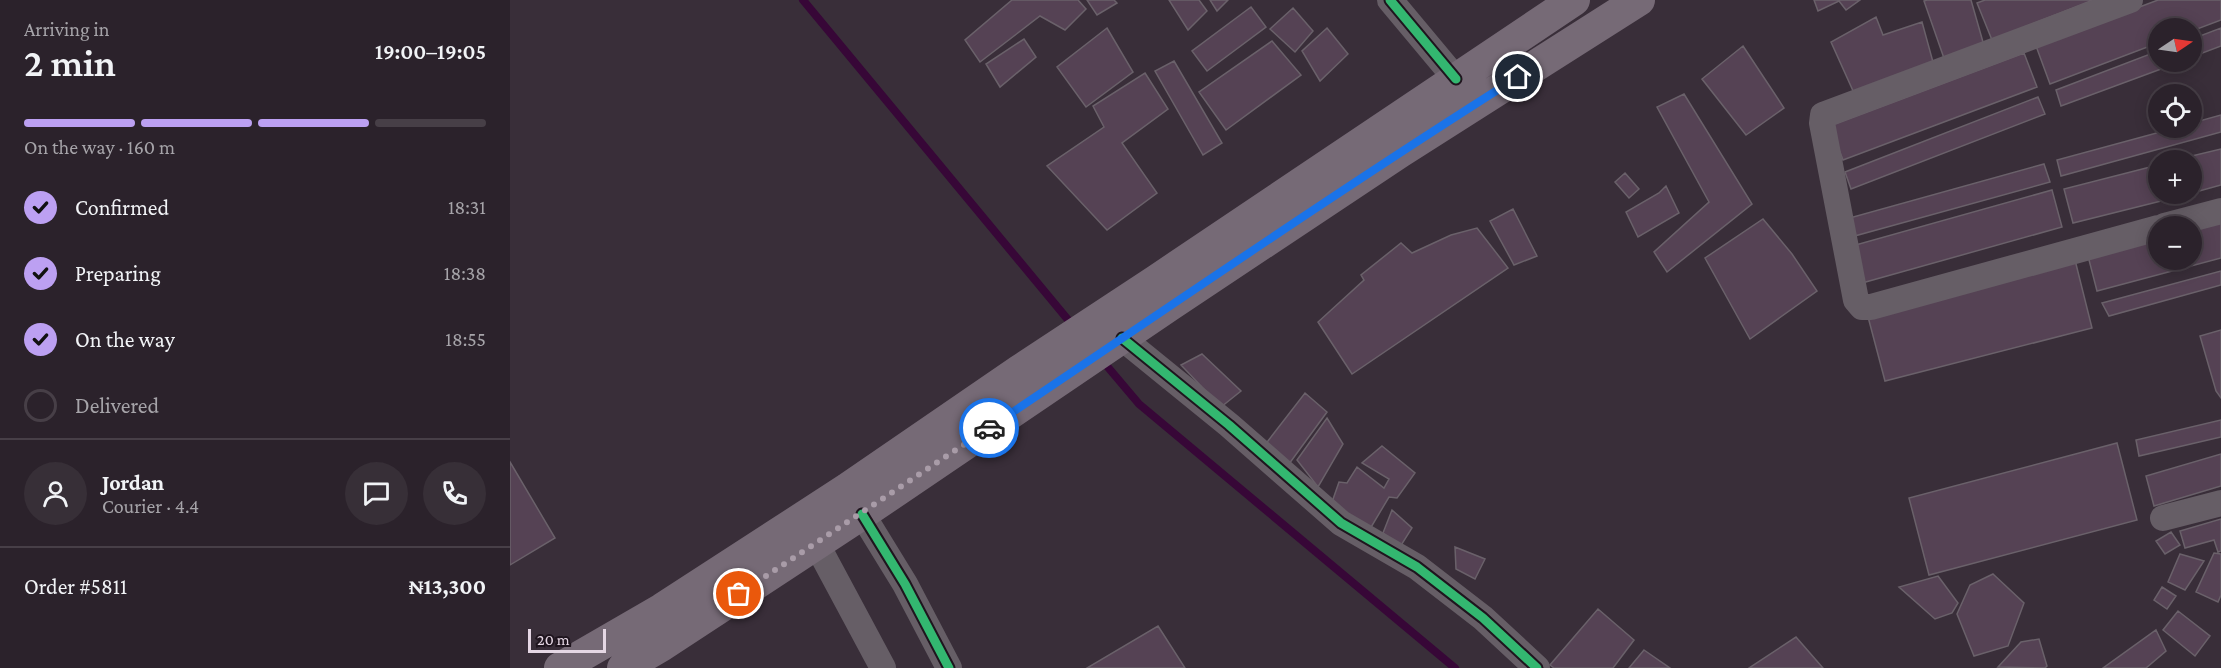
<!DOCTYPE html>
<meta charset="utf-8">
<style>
:root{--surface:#2b222b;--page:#372f37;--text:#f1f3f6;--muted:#a6a4a9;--line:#473f47;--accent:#bca0f2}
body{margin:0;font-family:"Crimson Pro",serif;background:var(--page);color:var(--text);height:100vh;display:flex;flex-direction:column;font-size:22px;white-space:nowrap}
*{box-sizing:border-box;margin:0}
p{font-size:20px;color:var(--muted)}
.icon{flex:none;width:33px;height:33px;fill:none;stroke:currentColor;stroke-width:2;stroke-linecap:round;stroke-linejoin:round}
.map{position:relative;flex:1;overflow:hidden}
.sheet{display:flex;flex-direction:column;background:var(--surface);width:510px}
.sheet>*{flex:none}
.needle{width:39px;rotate:77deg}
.fabs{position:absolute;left:1638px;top:18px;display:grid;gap:12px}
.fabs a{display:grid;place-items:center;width:54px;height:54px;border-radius:50%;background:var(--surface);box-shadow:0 3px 15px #0003,0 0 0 2px var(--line);font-size:30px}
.scale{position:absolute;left:18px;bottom:15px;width:78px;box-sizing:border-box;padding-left:6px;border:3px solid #e5d7e4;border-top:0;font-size:16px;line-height:21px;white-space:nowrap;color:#e5d7e4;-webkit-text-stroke:4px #1f151e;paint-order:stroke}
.pin{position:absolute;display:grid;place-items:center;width:51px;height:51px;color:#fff;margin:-26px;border:3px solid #fff;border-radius:50%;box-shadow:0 2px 6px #0007}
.courier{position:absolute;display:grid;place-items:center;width:60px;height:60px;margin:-30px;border:4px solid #1a73e8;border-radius:50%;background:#fff;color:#222;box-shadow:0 2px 8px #0007}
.headline em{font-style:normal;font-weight:600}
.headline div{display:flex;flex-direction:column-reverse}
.headline{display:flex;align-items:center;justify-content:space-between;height:102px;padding:0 24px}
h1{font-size:39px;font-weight:600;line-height:45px}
.bar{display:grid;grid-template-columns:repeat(4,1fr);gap:9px 6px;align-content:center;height:72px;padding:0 24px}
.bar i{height:8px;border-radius:4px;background:var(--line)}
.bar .on{background:var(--accent)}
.bar p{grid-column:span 4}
.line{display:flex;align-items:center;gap:15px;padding:0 24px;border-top:2px solid var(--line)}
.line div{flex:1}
.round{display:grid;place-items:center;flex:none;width:63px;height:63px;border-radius:32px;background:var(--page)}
ol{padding:0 24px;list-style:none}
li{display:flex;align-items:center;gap:18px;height:66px}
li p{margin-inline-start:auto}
li .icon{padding:6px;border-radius:50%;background:var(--accent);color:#111;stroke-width:4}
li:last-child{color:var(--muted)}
li i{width:33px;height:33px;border:3px solid var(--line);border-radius:50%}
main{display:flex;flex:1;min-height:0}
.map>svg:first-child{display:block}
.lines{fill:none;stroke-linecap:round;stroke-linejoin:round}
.stream{stroke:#370737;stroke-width:8}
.building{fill:#554254;stroke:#6a616a;stroke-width:1.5}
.minor{stroke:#665e66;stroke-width:26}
.major{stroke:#766a76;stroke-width:32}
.cycleway-casing{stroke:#1f151e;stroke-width:13}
.cycleway{stroke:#33b770;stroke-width:9}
.done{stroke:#a99ca8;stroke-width:6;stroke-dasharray:0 10.8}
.route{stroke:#1a73e8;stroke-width:8}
</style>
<main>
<section class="sheet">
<div class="headline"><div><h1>2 min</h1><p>Arriving in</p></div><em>19:00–19:05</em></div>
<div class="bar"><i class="on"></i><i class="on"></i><i class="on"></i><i></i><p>On the way · 160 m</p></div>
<ol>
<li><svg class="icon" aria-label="check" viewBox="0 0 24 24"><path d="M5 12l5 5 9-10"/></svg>Confirmed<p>18:31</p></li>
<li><svg class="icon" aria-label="check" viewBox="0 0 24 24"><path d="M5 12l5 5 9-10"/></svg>Preparing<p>18:38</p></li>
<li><svg class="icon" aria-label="check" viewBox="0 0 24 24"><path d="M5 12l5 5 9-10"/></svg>On the way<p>18:55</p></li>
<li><i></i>Delivered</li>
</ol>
<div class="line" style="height:108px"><a class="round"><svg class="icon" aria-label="person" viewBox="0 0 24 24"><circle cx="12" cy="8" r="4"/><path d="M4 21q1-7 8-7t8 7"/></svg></a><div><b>Jordan</b><p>Courier · 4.4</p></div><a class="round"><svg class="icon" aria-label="chat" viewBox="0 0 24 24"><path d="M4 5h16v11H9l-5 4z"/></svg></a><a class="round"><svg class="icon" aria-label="phone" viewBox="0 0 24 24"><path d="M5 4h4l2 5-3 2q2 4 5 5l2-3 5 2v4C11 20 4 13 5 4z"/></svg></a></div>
<div class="line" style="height:78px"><div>Order #5811</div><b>₦13,300</b></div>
</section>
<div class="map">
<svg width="1711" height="668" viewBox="0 0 1711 668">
<rect width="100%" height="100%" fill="#392e39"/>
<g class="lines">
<path class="stream" d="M293,0L564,327
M591,359L629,404L945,668"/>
</g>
<path class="building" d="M502,0H568L576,9L555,30L530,16L470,62L455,40Z
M577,0H604L607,3L587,15Z
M659,0H689L697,11L678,30Z
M700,0H718L707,11Z
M1304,0H1350L1336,10L1329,1L1308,11Z
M1417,0H1461L1475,49L1436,64L1414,1Z
M1475,0H1583L1482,40L1467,3Z
M1648,0H1711V20L1682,31V28H1648V43L1540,84L1526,46Z
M741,7L756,27L697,71L682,51Z
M783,8L803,31L785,52L760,29Z
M1366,17L1373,35L1412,22L1423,62L1344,93L1321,42Z
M597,28L623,72L576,107L547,67Z
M817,28L838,54L810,81L792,51Z
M1711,28V46L1682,57V39Z
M514,39L526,57L490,87L476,64Z
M762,41L791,75L716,130L689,92Z
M1233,46L1274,108L1236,135L1192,79Z
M1648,51V62H1670L1551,106L1546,90Z
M1514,53L1527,87L1333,160L1320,126Z
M664,61L712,143L693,155L645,71Z
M635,73L658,109L612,143L647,193L597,230L537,166L594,127L583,106Z
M1174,94L1242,204L1157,272L1144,252L1199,202L1147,107Z
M1528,97L1535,114L1341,189L1335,172Z
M1711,115V132L1551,176L1547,160L1665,128H1682V123Z
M1711,149V185L1682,193V160H1665Z
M1534,164L1540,182L1341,237L1336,219Z
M1648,165V194H1679L1563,223L1554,189Z
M1115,173L1129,189L1119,198L1105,182Z
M1156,186L1169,213L1128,237L1116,212L1149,193Z
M1542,190L1552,227L1352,283L1342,246Z
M1003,209L1027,256L1004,265L980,221Z
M1253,219L1282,254L1307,291L1240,339L1195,258Z
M1711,220V258L1587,291L1578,256L1648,237V260H1682V228Z
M967,228L998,268L842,374L808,322L854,280L851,275L891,243L902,253L941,235Z
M1565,260L1582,328L1375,381L1357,313Z
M1711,271V285L1599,316L1592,303Z
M1711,330V398L1706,391L1690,336Z
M692,354L731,391L711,407L671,365Z
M795,393L817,412L779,464L754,446Z
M817,418L833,444L808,487L787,460Z
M1711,420V437L1629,456L1626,440Z
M1607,443L1627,520L1419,575L1399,498Z
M872,446L905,473L887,498L879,497L860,529L821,505L829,482L837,483L847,467L874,488L879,479L852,463Z
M1711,454V486L1644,506L1636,476Z
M0,462L45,538L0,565Z
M882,510L902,528L890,547L873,533Z
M1711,519V551L1708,552L1704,540L1675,548L1670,531Z
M1661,532L1670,545L1655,554L1646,541Z
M945,547L975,559L965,579L946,569Z
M1704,553L1711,554V595L1708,602L1686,592Z
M1670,554L1694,561L1675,590L1658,582Z
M1483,574L1514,603L1498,646L1464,656L1447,614L1460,585Z
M1428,576L1448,603L1442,613L1425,619L1389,587Z
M1652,587L1666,596L1657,609L1644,600Z
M1088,609L1124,640L1103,668H1044L1040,665Z
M1668,611L1700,636L1685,656L1653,630Z
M648,626L675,668H577Z
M1646,630L1656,651L1636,668H1593Z
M1286,637L1313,668H1239Z
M1529,639L1537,666L1535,668L1488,667L1511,642Z
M1134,650L1160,668H1119Z"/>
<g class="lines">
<path class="minor" d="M880,0L946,79
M1620,0L1313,115L1312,123L1346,300L1352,307H1361L1648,228
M1654,226L1711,211
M612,338L719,425L831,523L907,567L973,618L1027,668
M352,514L395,584L439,668
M1653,518L1711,503
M306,543L373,668"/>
<path class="major" d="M50,668L152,609L337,489L509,371L647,280L1064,0
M113,668L151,646L352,514L660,305L890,152L1129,0"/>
<g class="cycleway-casing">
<path id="cycleway" d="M880,0L946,79
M612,338L719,425L831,523L907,567L973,618L1027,668
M352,514L395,584L439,668"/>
</g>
<use href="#cycleway" class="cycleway"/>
</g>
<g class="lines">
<path class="done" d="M229,594L479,428"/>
<path class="route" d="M479,428C655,310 829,190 1008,77"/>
</g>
</svg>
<div class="fabs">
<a><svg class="needle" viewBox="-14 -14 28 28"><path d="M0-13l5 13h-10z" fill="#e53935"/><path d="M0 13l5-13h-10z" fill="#a6a4a9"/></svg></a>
<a><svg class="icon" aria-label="locate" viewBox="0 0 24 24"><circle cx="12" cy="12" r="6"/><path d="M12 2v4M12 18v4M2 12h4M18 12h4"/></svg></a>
<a>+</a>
<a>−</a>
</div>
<div class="scale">20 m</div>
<div class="pin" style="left:229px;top:594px;background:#ea580c"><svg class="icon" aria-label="bag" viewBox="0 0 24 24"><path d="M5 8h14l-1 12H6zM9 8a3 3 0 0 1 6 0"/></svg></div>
<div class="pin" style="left:1008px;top:77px;background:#1f2937"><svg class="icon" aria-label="home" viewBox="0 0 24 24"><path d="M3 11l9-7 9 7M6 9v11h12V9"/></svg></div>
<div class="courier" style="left:479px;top:428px"><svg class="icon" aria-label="car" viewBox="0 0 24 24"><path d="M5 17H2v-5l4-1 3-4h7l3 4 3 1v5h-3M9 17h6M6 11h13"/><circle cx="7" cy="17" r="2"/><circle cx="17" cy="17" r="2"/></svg></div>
</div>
</main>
